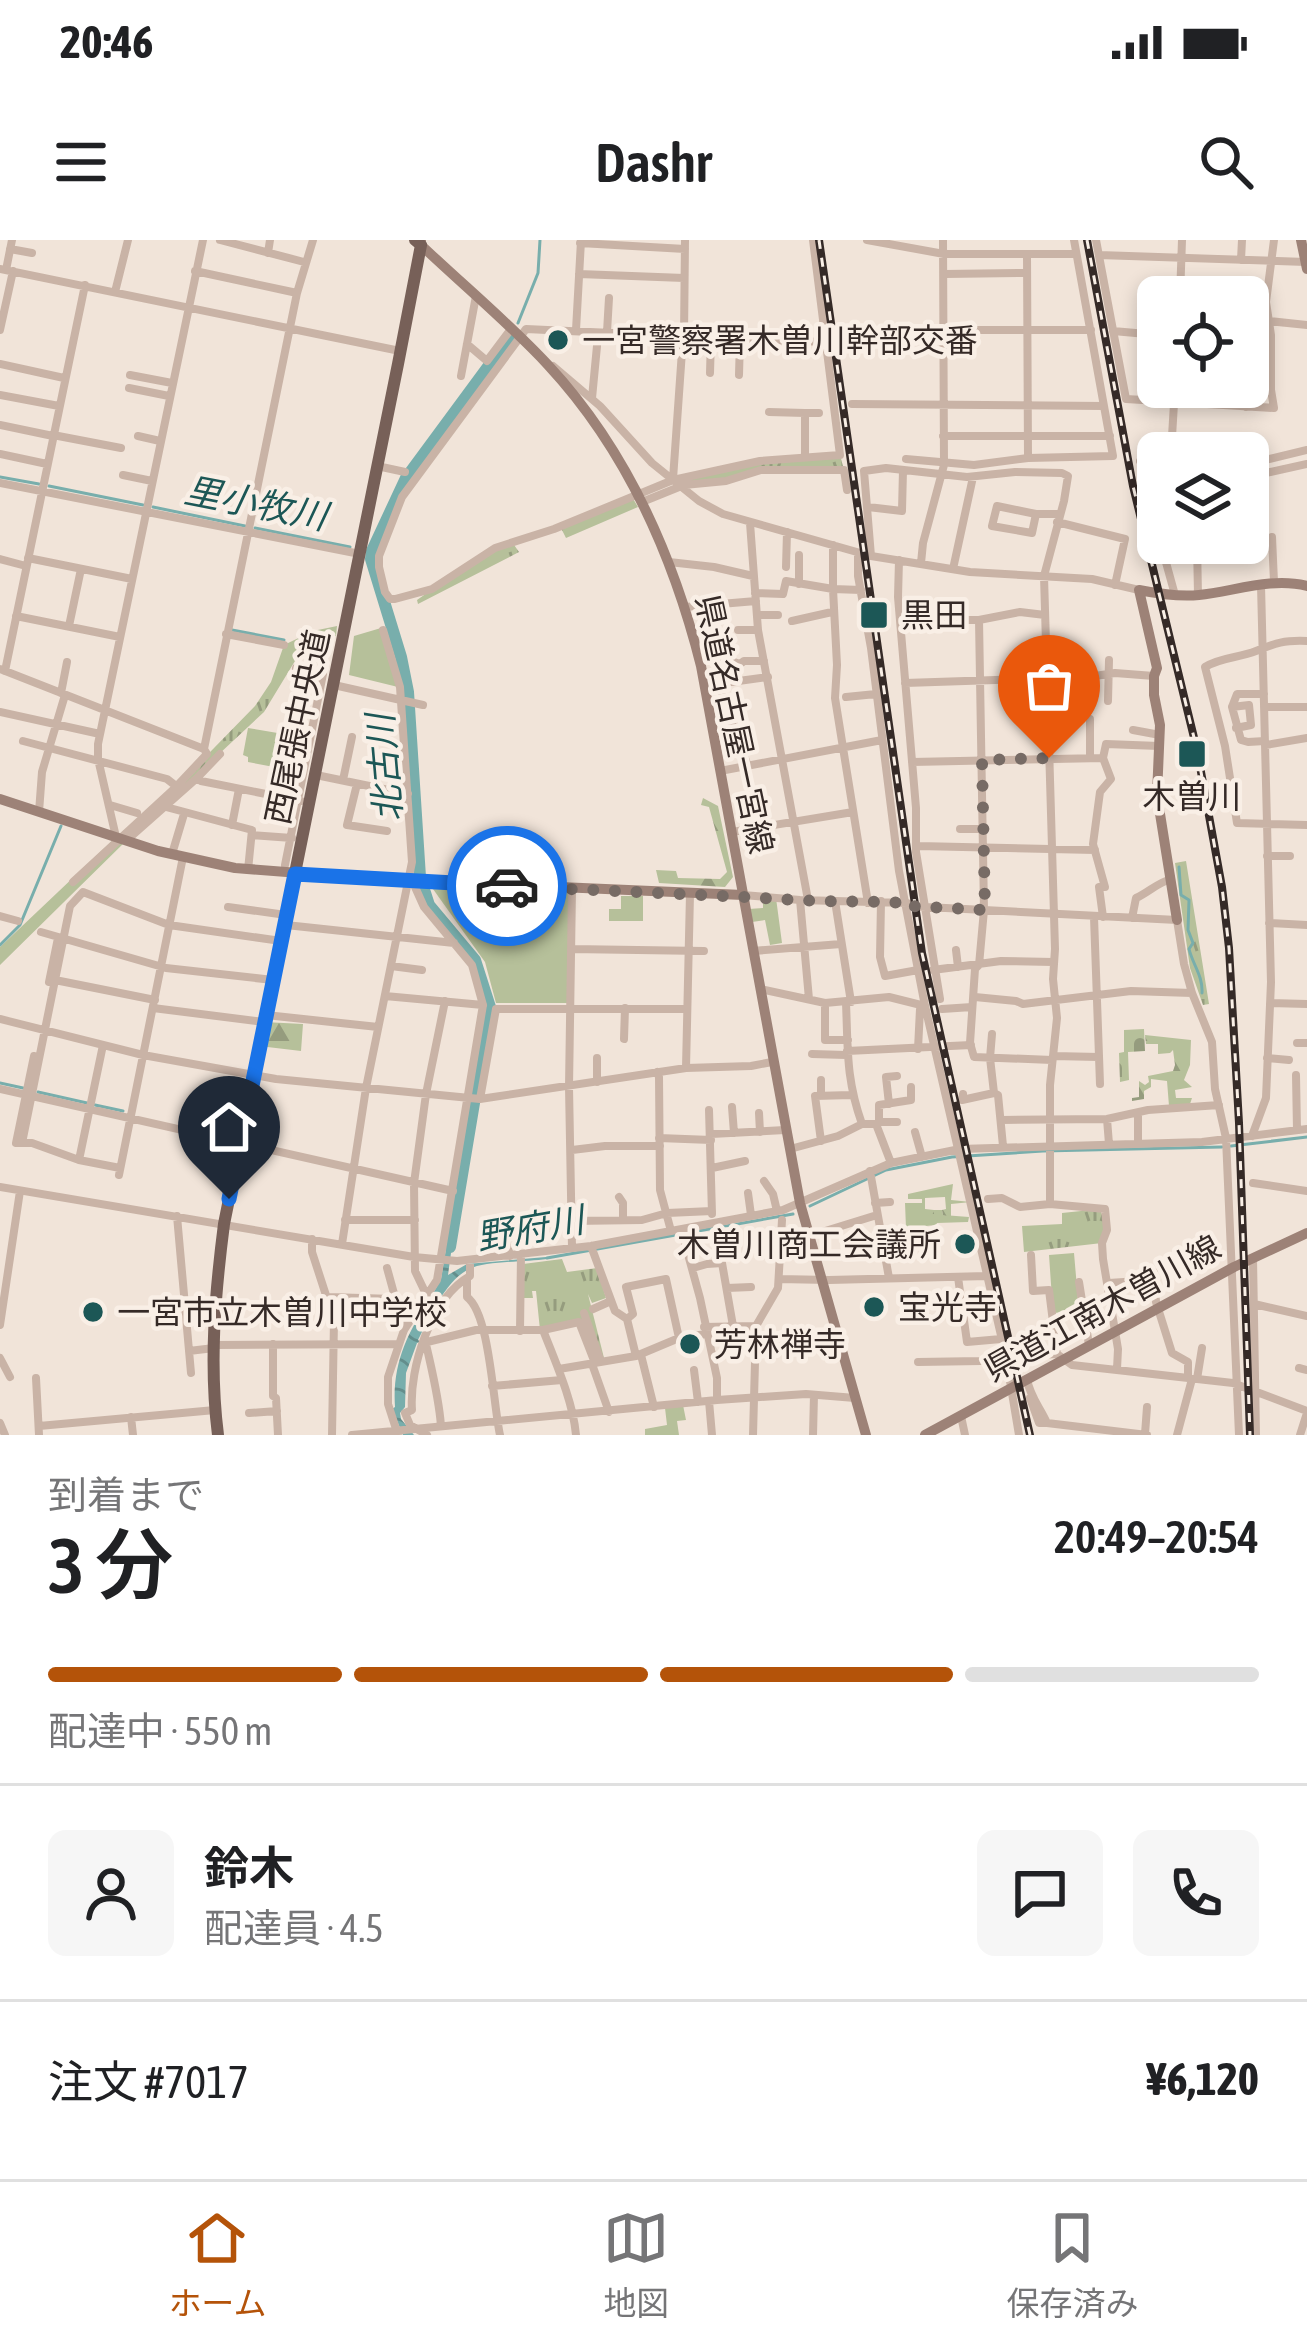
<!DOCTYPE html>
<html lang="ja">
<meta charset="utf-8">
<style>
:root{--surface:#fff;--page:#f6f6f6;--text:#202124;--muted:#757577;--line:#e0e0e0;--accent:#b45309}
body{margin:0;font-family:"Asap Condensed","Noto Sans JP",sans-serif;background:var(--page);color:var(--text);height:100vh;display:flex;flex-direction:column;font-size:45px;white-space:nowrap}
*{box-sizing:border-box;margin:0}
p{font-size:39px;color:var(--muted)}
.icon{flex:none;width:66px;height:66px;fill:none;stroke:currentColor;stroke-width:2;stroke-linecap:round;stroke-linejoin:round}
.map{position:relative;height:1195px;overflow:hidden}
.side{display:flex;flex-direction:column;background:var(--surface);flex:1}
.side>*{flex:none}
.fabs{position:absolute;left:1137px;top:36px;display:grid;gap:24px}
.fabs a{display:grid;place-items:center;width:132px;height:132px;border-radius:18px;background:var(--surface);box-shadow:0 6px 18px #0003;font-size:60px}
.pin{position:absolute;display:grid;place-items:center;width:102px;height:102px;color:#fff;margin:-123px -51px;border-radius:50% 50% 50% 0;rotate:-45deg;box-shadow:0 0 12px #0007}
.pin .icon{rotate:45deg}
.courier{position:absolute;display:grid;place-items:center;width:120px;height:120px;margin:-60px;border:9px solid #1a73e8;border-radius:50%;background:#fff;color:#222;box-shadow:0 3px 15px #0007}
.summary em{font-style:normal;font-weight:600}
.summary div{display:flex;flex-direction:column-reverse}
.summary{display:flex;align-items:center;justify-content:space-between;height:204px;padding:0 48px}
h1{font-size:78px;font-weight:600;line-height:90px}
.bar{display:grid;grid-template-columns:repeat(4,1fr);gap:18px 12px;align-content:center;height:144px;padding:0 48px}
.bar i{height:15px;border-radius:9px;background:var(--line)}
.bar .current{background:var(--accent)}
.bar p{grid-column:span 4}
.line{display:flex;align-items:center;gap:30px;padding:0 48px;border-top:3px solid var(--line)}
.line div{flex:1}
.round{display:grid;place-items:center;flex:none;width:126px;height:126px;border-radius:18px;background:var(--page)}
.status{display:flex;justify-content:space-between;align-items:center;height:84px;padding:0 60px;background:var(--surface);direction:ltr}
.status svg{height:33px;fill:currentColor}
header{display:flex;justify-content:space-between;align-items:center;height:156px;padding:0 48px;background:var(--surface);font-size:54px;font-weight:600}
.dock{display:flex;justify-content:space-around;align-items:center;height:168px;border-top:3px solid var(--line);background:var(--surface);font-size:33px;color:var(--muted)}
.dock a{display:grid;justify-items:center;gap:6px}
.dock .current{color:var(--accent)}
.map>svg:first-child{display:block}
.grass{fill:#b6c09a}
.forest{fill:url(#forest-firs)}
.cemetery{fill:url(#cemetery-stones)}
.park{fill:url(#park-tufts)}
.water{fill:url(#water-waves)}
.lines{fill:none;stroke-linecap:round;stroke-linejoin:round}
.stream{stroke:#78aeac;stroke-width:3}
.river{stroke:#78aeac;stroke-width:12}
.street{stroke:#c9b3a6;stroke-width:8}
.secondary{stroke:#9d8277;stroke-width:10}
.primary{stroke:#776058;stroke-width:12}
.rail-casing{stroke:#352a27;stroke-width:8}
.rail{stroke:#f9efe6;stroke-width:3;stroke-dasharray:9;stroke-linecap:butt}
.done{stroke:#776b65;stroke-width:12;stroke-dasharray:0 21.6}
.route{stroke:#1a73e8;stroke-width:15}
.poi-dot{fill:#1c5756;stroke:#f9efe6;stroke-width:4.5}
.labels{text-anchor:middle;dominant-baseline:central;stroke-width:9;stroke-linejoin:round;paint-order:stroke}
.poi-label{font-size:33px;fill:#352a27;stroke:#f9efe6;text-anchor:start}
.street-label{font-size:33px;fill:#352a27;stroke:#f9efe6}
.water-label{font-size:36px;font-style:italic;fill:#1c5756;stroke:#f9efe6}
</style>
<div class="status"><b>20:46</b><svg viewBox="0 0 49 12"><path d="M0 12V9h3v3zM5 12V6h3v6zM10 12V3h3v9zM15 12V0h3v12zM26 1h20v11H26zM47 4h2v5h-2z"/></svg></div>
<header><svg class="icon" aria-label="menu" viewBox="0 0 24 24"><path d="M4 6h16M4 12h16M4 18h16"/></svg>Dashr<svg class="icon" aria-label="search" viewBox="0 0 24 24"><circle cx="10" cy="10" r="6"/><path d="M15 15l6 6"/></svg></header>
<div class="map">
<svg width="1307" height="1195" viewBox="0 0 1307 1195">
<defs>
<pattern id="forest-firs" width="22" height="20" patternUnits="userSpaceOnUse" patternTransform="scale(3)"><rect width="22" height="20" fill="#b6c09a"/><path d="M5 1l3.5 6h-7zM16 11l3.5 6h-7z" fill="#959c7e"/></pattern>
<pattern id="cemetery-stones" width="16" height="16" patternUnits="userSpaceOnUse" patternTransform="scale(3)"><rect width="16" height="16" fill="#b6c09a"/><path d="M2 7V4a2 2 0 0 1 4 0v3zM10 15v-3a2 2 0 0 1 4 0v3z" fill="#959c7e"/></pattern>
<pattern id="park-tufts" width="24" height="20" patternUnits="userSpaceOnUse" patternTransform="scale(3)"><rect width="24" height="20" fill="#b6c09a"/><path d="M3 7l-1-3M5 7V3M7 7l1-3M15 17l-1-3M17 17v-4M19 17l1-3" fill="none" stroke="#959c7e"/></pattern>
<pattern id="water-waves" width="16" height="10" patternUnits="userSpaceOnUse" patternTransform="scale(3)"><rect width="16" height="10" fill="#78aeac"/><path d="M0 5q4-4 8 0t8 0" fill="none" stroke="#638e8c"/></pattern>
</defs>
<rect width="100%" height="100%" fill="#f1e4d9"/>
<path class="grass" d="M381,388L398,447L349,435L354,396Z
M248,488L307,498L301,544L273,540L274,527L248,522V517L243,515Z
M428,642L572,649L570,763H496L485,722Z
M621,656H643V681H609V669H621Z
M763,657L776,658L782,703L770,705L765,680L752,682L749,669L763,668Z
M905,963H922L923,974H933L934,970H942L943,975L969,977L968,982L937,983L936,985L906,988Z
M1074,1013L1079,1071L1053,1073L1049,1015Z
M683,1165L686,1180L677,1181L679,1195H645V1189L667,1185L665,1168Z"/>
<path class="forest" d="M703,558L718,566L733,637L725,647L659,643L656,630L676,631L678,638L720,639L727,632L709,567L701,565Z
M264,782L303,784L301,811L259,806Z
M1145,795L1191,800L1190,825L1184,840L1192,847L1175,850L1176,858H1192L1190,864L1169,866L1167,841L1151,839V847L1144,851V859L1132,861V858L1139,857V841L1145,845L1149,842L1148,836L1173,831L1175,825L1173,810L1170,813L1158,814V804H1146Z
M953,944L951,960L971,962L951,964V977L943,975L942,970L946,969L945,957L925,958V969L934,970V974H922V959H908V954Z"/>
<path class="cemetery" d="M1144,789L1145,811L1128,812L1129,840L1120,842L1119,813L1124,812V790Z"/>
<path class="park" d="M840,215L844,230C818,230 792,229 767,230C736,232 703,253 673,240L714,230Z
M632,257L638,267L566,298L561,288Z
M512,302L519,312L418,364L417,360L477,318Z
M337,386L336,396L322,399L298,416L264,472L127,600L0,725V707L116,597L174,549L255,466L271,442L284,405L313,391Z
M1186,621L1209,764L1203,765L1190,728L1175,623Z
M1100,969L1107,990L1102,1003L1024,1012L1022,986L1062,984V973Z
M562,1019L567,1032L597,1028L606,1058L592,1063L588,1054L605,1122L579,1082L540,1090L536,1051H532L533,1058H523V1024Z"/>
<path class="water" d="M449,990L454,991L448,1035L467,1024L546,1017L547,1019C526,1022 486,1021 469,1029C445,1041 430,1077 418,1100L421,1102L417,1103L406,1133L405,1167L400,1173L401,1179L414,1195H403L392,1169L395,1167C392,1125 407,1093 430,1059L428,1056L431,1057L441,1039Z"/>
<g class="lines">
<path class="stream" d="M518,83L538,33L540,0
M0,237L39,244
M49,246L143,265
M153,267L245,286
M255,288L350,307
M232,390L284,400
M1179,627L1181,655L1189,660L1188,690L1193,703L1189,709C1193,725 1203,736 1202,753
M0,705L20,685L61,586
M0,843L23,848
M38,852L87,863
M95,865L123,871
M1231,906L1307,897
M810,966L886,930L952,917L1043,911L1222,907
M547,1018L793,974"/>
<path class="river" d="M450,1007L490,767L475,720L429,665L420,637L408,452L401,417L371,319L372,311L406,238L510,97"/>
<path class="street" d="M220,0L304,22
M867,0L944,14H1076
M1096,0L1126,159L1274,168L1271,150V95L1266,62L1274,0
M580,3L685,9
M10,9L32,13
M268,13L270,0
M1027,14L1028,218
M1099,15L1306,22
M1241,20L1242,0
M0,29L400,111
M6,30L12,0
M195,31L297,53
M579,34L684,38
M945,34L1026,33
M115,52L128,0
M1180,57L1182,0
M1269,81L1307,85
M0,90L13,31
M576,90L581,1
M944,90H1091
M1113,91L1158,95
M607,92L609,58
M684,97L685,0
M740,99L826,102
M467,104L487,121L511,89
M1248,112L1270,115
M0,124L64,138
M553,126L600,166L652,223L699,261L723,274L871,316L970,332L1092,339L1139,350
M710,133L711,98
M130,135L172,143
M739,135L740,99L526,89L402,257L379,316V327L385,352L390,359H395L432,349L495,308L554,289L673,240L760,221L840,215L813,0
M461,136L476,56
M129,148L169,156
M1246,150V167
M0,155L59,166
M592,158L597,106
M852,164L1104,166
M769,172L805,173V216
M805,173H819
M0,185L53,196
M53,195L121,208
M138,196L160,201
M943,196H1110
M1171,213L1175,147
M1193,213V207
M0,214L47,224
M906,219L974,225L1028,218L1113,216L1074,0
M1140,221L1158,224
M1248,224L1307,210
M377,226L405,232
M123,235L152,241
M1248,237L1307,224
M673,239L683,97
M0,243L360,314
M642,262L684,245L726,241L761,230H844L847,250
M868,267L902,271L903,230
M1036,274L1032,293L992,286L997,266L1036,274H1059
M1057,282L1125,299L1115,345
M750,283L758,390L808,660
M1272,297L1274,342
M1197,303L1198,355
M833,305V349L861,350
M1162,308L1175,355
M858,313V336L871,408L899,631L925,766L1006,1117L1019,1195
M799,315V344
M871,316L864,231L886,228L967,237L1015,232L1062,233L1068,236L1064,261L1044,336L1055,709L1053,739L1057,778L1050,845V964
M28,318L132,339
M0,319L26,326
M899,320L898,357L916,568V612L940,759
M669,322L714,327L753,336
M921,323L923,303L944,225L943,0
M786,327L787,292
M953,329L973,237
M755,353L783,354L786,341L833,349L837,425L835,458L868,663
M685,367L756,361
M757,375H778
M16,376L120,397
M902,380H979L1020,372L1045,375
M979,380L984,670L979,725L975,729L970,803L974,817L1052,820
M792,381L832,372
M69,386L81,329
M738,390H758
M226,394L284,405
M1307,401C1284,400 1276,403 1256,411C1239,418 1221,417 1205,427L1225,506L1237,583L1307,585
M698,417L708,413L740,424L744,421H764
M0,429L204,509
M5,431L85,45
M703,440L718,438L724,443L768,437
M724,443L722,457L748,526
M905,443L1088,437L1115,433L1154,436
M334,445L423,465
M61,453L67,422
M1264,454H1237L1232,467L1241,500L1248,502L1265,501
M846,457L876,454
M1108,461L1109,420
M1232,467L1249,465L1251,485L1236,488
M1264,467H1307
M0,472L100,494
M1133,490L1160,495
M23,501L167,539L176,546
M1266,505L1307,498
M1090,518V479
M912,522L1103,518
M720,531L882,500
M316,535L408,554
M197,538L201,541L301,561
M343,540L352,497
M357,544L347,585L387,591
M110,565L137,573
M166,567L252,590L248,630
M39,572L42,532L65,455
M232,585L239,549
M960,589H983
M732,592L853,572
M252,595L292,598
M116,597L98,519V504L203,0
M127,600L197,538L220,514
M918,606L1095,610
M172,614L184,574
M1267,616H1290
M285,625L323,434L296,428
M73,642L174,549L207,514L204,509L297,53L313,0
M415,647L424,667L472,725L483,765
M743,655L800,660L907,663
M800,660L809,759
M835,661L851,762
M881,661L880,717L885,736L918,730
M907,666L1177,680L1184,724L1192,753L1212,802L1215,849L1226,898L1239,1195
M228,667L286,675
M0,676L18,681
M1094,677L1100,844
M1103,677L1099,647H1105L1093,604L1100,552L1111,539L1103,518L1106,504L1159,506
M1132,678L1136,658C1149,652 1157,643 1171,639
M1269,683L1307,685
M286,685L454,703
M41,692L166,728L273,740
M571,709L704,711
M956,710L958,727
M753,711L841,704
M391,726L422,730
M933,730L1001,721L1053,722
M55,740L155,760
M49,742L58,698
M760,749L825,763L889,757L925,766
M385,756L483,765L437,1040L404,1090L388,1137V1164L398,1195
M975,757L1016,761L1023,764L1131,751L1192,753
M825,763V800H848
M846,763C848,810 846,839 862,884
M1270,763L1307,764
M153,768L264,782
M942,769L972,767
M266,775L378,787
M0,779L143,815L276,839L480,859L686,828L751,826L772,822
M992,794L990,818L994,853L998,855L1003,906
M624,799L625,768
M1297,803H1307
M918,809L920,769
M847,811L971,805
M812,814L846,815
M34,816L16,903H32L79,920L120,928
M1053,816L1099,817
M597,818V842
M1267,818L1289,820
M686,828L690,654
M657,832L659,837L660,950L671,991
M1296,835L1297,890
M0,849L453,951
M963,854L962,860L994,853
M821,855V840
M480,859L496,769H687
M889,864L886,837L897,836
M732,867L734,893
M709,870L712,974
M759,873L760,892
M1138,873V904
M1107,879L1109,904
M1002,880L1107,879L1148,870L1219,865
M879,882H897
M876,884L879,882V865L911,860V847
M915,892L922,917
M711,894L785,890
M1252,896L1266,858L1271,742L1261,345
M659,898L711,900
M821,901L815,856L851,855
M22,903L70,666L83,652L169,685L281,701
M790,909L838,896L862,884H876L891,923
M572,910L605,906H660
M79,920L103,805
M712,928L745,921
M870,931L889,1038
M119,935L183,617
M764,941L773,954L777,971
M1253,943L1307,951
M0,947L414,1017L457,1021L591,1006L783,970L891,923L960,909L1202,902L1307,889
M748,953L751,975
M619,957L623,963V980
M988,959L1002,958L1020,967L1050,964L1105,969L1107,990L1102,1003L1103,1019L1118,1109L1117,1129
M875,963L890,962
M177,976L191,1133
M345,980H415
M572,981L642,980L667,973L712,971
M681,989L700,1058L717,1138V1160
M503,990L510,1016
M809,996L877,975
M312,999V1012L334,1080L332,1195
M342,1004L366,848L412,622L400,447L383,390
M591,1006L615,1071L627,1079L636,1116
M572,1008L569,847L572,649
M1031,1015L1033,1051L1049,1050L1057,1114
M1253,1018L1256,1195
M387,1028L404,1090
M693,1028L707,1024L722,1023L733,1086
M1154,1032L1156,1062L1172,1113L1188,1122V1138
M958,1037L967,1102L1001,1099
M467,1039V1057C490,1074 493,1164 500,1195
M779,1039L829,1040L987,1036
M1079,1042L1089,1105
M1109,1043L1154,1040
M727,1048L751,1047
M426,1054L415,1031L414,943L426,854L445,761
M328,1057L394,1059
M1254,1064L1307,1076
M593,1069L611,1061
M584,1073L601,1122
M627,1079L633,1074L626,1047L666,1039L679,1098
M0,1085L20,951
M704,1087L756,1086
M543,1090L579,1082L595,1123
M520,1091L521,1015
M757,1097L811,1096V1101H839
M423,1103L476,1090H543C555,1121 573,1161 576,1195
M273,1104V1156L276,1158L278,1195
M426,1104C432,1131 439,1158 441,1186
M215,1105L398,1104
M189,1111L214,1108
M641,1115L654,1167
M1021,1116L1057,1114L1072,1125L1233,1143L1307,1171
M0,1118L10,1137
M918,1122L981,1121L1006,1117
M592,1124L609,1172
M1299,1128L1307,1130
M559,1129L636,1116L679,1098L706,1094
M694,1130L698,1162
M36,1138L39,1195
M1027,1139C1030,1157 1040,1167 1047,1183L1147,1195
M1197,1139L1202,1108
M492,1146L562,1140
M1030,1158L1039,1183H1047
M709,1161L712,1195
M249,1173L277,1171
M961,1176L965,1195
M131,1177L133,1195
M0,1183L5,1195
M39,1186L215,1170
M1145,1194L1147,1167
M352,1195L717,1160L806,1154L855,1158
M427,1195L410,1185L405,1173L412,1170C409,1128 431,1058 470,1036V1020
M753,1195L756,1086L778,1048L782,980
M813,1195L814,1155
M1177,1195L1192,1139
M1300,1195L1307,1173"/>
<path class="secondary" d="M421,0V5C463,45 509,83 548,125C627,210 673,315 701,426L800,963L866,1195
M1301,0L1307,29
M0,559L158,611L235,628L377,639L743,655
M1177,680L1157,555L1160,485L1154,455V436L1157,428L1139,350C1159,354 1179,357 1199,355C1235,351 1272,337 1307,346
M925,1195L1234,1027L1307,993"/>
<path class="primary" d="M218,1195C209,1124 215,1054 224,984L398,124L421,5L415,0"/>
<g class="rail-casing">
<path id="rail" d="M819,0L922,713L1030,1195
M1087,0L1133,246L1197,510L1222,647L1229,708L1239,883L1250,1195"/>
</g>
<use href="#rail" class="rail"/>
</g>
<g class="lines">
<path class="done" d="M507,646C603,651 699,654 795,660C833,662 870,661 907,663L908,666L985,670L982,520L1049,518"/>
<path class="route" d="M229,959L295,634L507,646"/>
</g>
<g class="poi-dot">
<circle cx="558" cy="100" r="12"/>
<rect x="859" y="360" width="30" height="30" rx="6"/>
<rect x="1177" y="499" width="30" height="30" rx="6"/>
<circle cx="965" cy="1004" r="12"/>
<circle cx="874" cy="1067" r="12"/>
<circle cx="93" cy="1072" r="12"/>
<circle cx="690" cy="1104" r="12"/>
</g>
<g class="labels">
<g class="poi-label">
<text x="582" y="100">一宮警察署木曽川幹部交番</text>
<text x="901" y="375">黒田</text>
<text x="1192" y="556" text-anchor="middle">木曽川</text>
<text x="941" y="1004" text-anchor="end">木曽川商工会議所</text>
<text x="898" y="1067">宝光寺</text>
<text x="117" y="1072">一宮市立木曽川中学校</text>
<text x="714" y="1104">芳林禅寺</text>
</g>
<g class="street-label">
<text transform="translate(735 484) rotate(78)">県道名古屋一宮線</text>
<text transform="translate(297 487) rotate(-78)">西尾張中央道</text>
<text transform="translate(1102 1068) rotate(-29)">県道江南木曽川線</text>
</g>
<g class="water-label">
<text transform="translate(256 263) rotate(11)">里小牧川</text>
<text transform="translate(384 528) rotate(-95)">北古川</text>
<text transform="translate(530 988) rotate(-10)">野府川</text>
</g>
</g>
</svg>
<div class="fabs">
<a><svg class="icon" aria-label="locate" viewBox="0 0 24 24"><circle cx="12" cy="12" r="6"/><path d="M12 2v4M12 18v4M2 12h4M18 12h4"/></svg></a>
<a><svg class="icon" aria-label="layers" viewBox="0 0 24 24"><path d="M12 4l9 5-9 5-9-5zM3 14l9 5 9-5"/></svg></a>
</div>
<div class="pin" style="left:1049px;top:518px;background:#ea580c"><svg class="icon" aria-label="bag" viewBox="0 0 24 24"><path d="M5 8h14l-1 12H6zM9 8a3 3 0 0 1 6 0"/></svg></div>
<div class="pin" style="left:229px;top:959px;background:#1f2937"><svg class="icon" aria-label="home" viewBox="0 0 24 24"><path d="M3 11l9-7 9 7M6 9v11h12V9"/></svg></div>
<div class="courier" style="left:507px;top:646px"><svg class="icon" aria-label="car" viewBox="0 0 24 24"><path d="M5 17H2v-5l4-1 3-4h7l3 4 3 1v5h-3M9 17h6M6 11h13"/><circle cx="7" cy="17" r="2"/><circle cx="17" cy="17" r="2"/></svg></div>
</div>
<section class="side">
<div class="summary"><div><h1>3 分</h1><p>到着まで</p></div><em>20:49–20:54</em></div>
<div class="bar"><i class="current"></i><i class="current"></i><i class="current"></i><i></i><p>配達中 · 550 m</p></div>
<div class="line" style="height:216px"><a class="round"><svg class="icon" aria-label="person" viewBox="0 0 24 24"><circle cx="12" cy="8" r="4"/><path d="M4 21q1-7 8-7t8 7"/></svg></a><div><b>鈴木</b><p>配達員 · 4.5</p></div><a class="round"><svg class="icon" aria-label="chat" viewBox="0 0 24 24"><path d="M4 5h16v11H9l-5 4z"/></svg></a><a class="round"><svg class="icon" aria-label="phone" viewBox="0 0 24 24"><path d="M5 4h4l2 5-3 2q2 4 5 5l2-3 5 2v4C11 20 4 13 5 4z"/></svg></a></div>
<div class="line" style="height:156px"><div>注文 #7017</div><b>¥6,120</b></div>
</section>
<nav class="dock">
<a class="current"><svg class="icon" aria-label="home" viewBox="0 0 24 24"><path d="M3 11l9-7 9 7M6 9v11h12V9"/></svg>ホーム</a>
<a><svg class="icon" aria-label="map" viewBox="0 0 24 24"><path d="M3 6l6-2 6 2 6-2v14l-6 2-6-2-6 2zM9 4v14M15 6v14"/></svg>地図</a>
<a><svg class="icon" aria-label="saved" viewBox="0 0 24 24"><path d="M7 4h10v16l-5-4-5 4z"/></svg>保存済み</a>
</nav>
